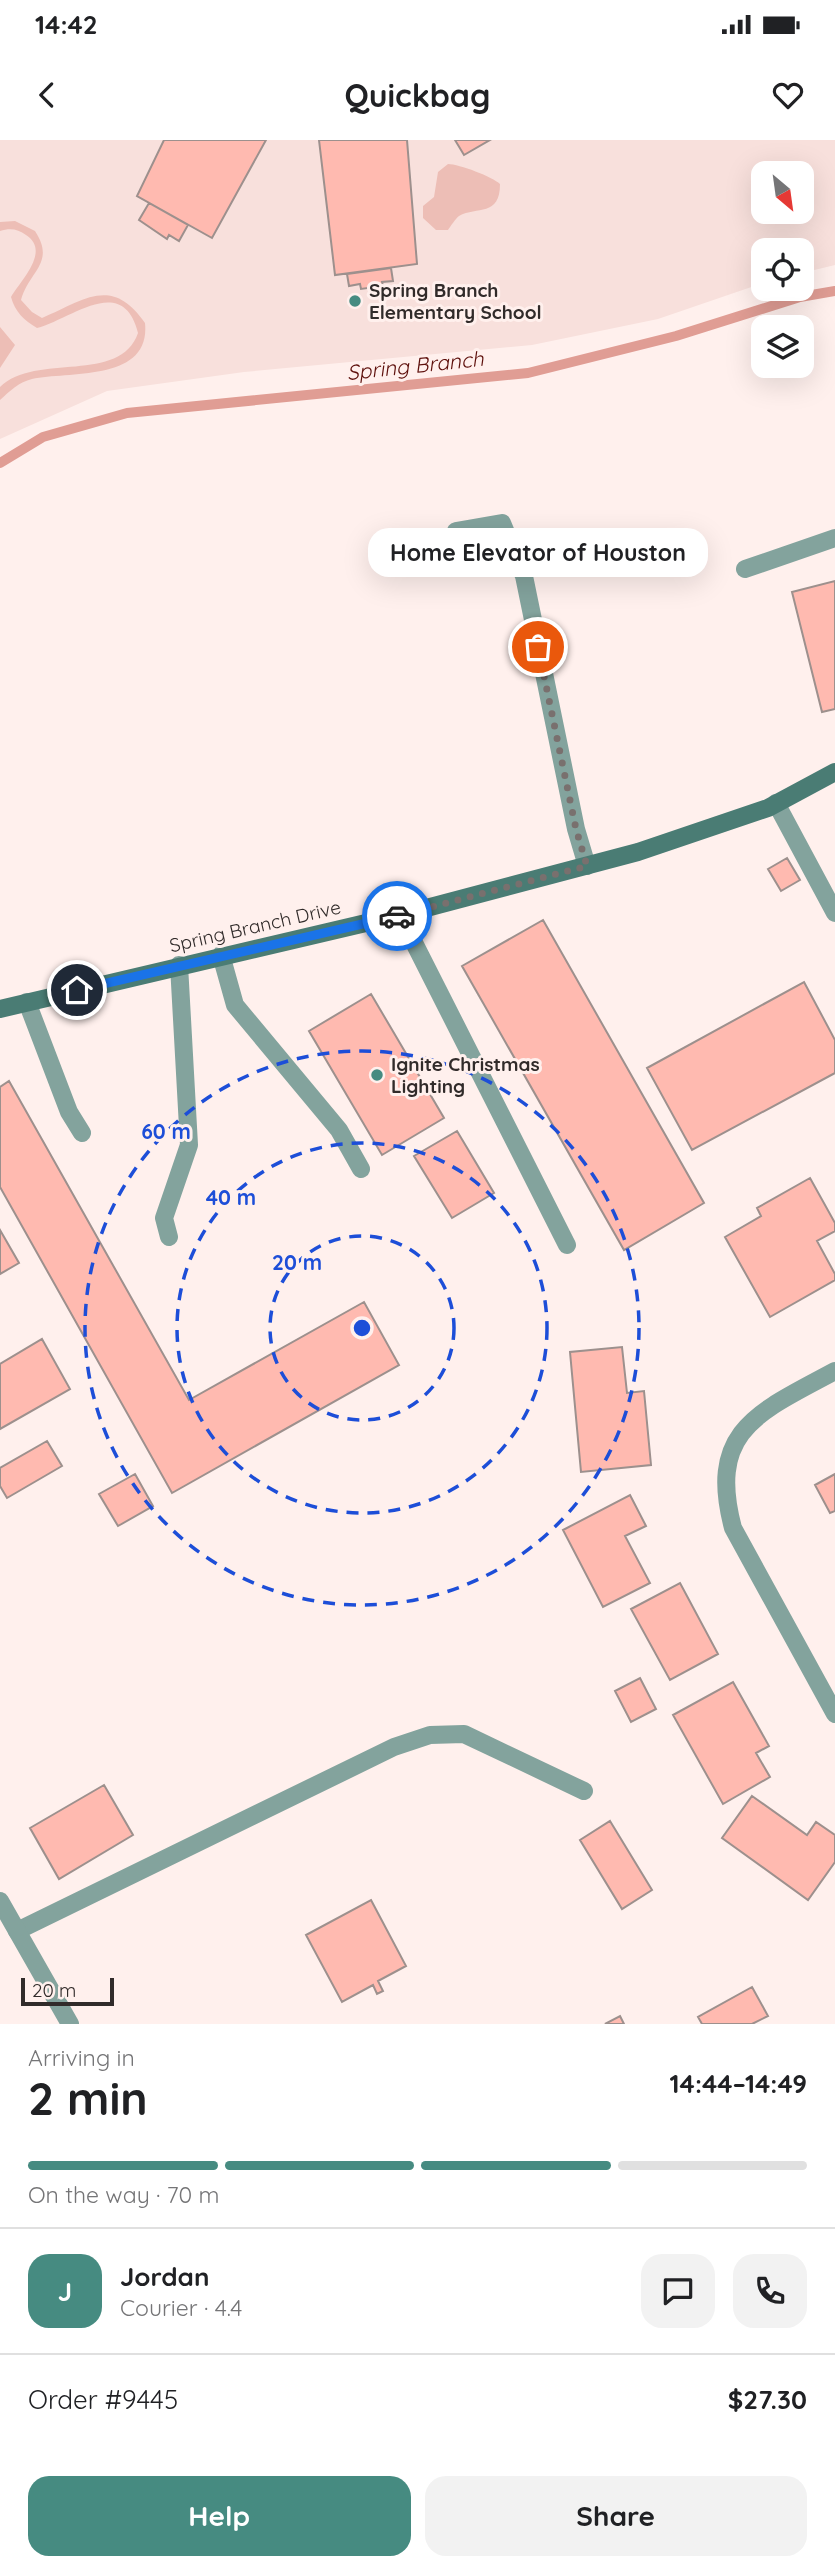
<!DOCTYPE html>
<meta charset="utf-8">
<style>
:root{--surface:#fff;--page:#f2f2f2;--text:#202124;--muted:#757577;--line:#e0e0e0;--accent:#468b81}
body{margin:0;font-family:Quicksand,sans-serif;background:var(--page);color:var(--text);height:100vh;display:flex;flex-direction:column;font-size:26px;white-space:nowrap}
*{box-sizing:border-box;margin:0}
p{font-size:23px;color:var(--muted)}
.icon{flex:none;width:38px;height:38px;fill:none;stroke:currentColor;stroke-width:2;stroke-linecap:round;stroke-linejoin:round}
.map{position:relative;height:1884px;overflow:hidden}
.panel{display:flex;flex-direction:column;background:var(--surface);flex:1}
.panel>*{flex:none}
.needle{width:46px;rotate:151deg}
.controls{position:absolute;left:751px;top:21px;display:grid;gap:14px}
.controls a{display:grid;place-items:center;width:63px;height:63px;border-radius:14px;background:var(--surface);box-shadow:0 7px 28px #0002;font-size:35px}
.scale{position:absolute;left:21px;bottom:18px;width:93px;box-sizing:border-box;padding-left:7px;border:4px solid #312b2a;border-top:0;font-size:19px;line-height:24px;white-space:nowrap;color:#312b2a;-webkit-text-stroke:5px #fff0ed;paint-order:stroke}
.pin{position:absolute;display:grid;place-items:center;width:60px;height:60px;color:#fff;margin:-30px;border:4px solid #fff;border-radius:50%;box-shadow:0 2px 7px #0007}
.courier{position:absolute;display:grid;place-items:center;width:70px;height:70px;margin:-35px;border:5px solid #1a73e8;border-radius:50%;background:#fff;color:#222;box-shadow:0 2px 9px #0007}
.bubble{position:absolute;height:49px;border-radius:21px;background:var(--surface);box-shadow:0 7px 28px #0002;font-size:23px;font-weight:800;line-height:49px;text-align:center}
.overview em{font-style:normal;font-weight:800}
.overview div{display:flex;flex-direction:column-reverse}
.overview{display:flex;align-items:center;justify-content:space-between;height:119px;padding:0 28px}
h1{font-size:46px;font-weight:800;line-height:52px}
.bar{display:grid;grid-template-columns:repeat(4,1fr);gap:10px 7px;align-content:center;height:84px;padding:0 28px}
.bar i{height:9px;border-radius:5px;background:var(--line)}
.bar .on{background:var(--accent)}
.bar p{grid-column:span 4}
.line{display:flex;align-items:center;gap:18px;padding:0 28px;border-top:2px solid var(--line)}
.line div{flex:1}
.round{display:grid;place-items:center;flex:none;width:74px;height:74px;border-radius:21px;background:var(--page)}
.cta{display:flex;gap:14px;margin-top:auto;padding:14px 28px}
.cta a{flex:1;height:80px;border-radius:21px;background:var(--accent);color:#fff;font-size:28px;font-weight:800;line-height:80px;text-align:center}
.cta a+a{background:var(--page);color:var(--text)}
.status{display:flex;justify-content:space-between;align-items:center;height:49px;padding:0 35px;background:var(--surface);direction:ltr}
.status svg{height:19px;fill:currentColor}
header{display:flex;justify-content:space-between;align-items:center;height:91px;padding:0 28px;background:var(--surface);font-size:32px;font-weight:800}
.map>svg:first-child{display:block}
.built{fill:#f8e0dc;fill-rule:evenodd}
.green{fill:#edbeb6}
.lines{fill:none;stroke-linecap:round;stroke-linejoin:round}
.stream{stroke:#e09d94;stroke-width:10}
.building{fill:#ffbab0;stroke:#9d908d;stroke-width:2}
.lane{stroke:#83a39d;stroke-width:18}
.street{stroke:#83a39d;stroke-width:18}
.secondary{stroke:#4a7c74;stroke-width:18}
.done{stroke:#79706e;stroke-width:7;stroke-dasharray:0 12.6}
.route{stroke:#1a73e8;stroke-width:9}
.ring{fill:none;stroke:#1d4ed8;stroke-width:3.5;stroke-dasharray:12 9}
.poi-dot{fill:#468b81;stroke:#fff0ed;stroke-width:2.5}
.labels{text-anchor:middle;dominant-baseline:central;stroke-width:6;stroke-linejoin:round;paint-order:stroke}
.poi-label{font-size:19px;font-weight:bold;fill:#312b2a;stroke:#fff0ed;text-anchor:start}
.street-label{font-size:19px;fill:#312b2a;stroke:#fff0ed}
.water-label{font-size:21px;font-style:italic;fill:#5d0f0b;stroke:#fff0ed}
.centre{fill:#1d4ed8;stroke:#fff0ed;stroke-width:3.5}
.ring-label{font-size:21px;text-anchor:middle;font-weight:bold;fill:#1d4ed8;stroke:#fff0ed;stroke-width:6;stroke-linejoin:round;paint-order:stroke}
</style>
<div class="status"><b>14:42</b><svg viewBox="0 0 49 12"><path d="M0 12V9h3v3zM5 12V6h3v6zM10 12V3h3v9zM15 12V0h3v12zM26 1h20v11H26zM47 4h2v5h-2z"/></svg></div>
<header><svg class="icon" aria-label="back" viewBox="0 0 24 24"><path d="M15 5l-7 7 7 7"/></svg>Quickbag<svg class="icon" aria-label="heart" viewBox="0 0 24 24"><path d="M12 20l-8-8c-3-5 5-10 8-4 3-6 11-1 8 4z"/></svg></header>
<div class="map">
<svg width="835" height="1884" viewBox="0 0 835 1884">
<rect width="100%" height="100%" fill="#fff0ed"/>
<path class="built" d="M0,0H835V125L802,133V110H763V143L658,179L532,205L244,232L107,251L0,299ZM763,33H802V72H763Z"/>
<path class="green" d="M448,24C459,24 493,37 500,44C500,77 477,66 459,76C455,79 451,86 448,90H436L423,78V66L434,57L438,32Z
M15,81L35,91C56,123 29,131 21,160L32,172L42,178C84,160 112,135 145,183C151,242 70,231 32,239C19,242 10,251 0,260V247C36,212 120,245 138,193C123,132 70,180 37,188C24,180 15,172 11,157C21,140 51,111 26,95C18,89 10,88 0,91V82Z
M0,187L15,205L0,228Z"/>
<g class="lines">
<path class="stream" d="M0,323L43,297L127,273L528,233L676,196L800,157L835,151"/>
</g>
<path class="building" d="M164,0H266L212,98L137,56Z
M319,0H407L417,124L335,135Z
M455,0H490L464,15Z
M149,63L188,85L179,101L169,95L167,99L139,80Z
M391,128L393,141L382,142L383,146L361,149L360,144L349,146L347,134Z
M835,441V569L822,572L792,452Z
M787,718L800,740L781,751L768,729Z
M543,780L704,1063L624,1110L462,826Z
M804,842L835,900V933L692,1010L647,928Z
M371,854L444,978L382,1015L309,891Z
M9,941L189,1260L364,1162L399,1225L172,1353L0,1047V947Z
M457,991L494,1053L452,1078L414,1016Z
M810,1038L835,1083V1091L817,1101L835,1134V1140L770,1177L725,1097L761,1076L757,1068Z
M0,1090L19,1123L0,1134Z
M42,1199L70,1249L0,1289V1224Z
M622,1207L627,1253L644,1251L651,1325L581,1332L570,1212Z
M47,1301L62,1326L7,1358L0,1346V1328Z
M135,1334L153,1366L118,1386L99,1354Z
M835,1334V1371L830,1373L815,1345Z
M630,1355L646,1386L625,1396L650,1443L603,1467L563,1390Z
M680,1443L718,1514L670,1540L631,1469Z
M640,1538L656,1569L631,1582L615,1551Z
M733,1542L769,1606L756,1613L770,1637L723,1664L673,1575Z
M104,1645L133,1695L59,1739L30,1688Z
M752,1656L807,1695L816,1682L835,1695V1722L808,1760L722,1698Z
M610,1681L652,1750L622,1769L580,1700Z
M371,1760L406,1826L378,1841L383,1851L377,1854L373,1845L342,1862L306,1795Z
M752,1847L768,1876L752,1884H702L698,1877Z
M620,1876L624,1884H605Z"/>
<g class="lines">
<path class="lane" d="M456,391L502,383L524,436L576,689L587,726
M745,429L835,398
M776,663L835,773
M400,775L567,1105
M221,815L235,865L339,990L361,1029
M27,862L69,972L82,993
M169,1097L164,1078L189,1005L179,825
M17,1791L394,1607L430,1595L464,1594L584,1651"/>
<path class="street" d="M835,1231C759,1272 707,1290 733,1388L835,1574
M0,1761L70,1884"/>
<path class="secondary" d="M0,869L400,775L638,712L768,668L835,632"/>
</g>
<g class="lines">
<path class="done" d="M397,776L587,726L576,689L538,507"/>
<path class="route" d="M77,850L397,776"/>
</g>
<g class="ring">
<circle cx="362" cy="1188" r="92"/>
<circle cx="362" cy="1188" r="185"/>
<circle cx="362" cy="1188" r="277"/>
</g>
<g class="poi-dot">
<circle cx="355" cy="161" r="7"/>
<circle cx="377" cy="935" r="7"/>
</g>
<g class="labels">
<g class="poi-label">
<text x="369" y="150">Spring Branch<tspan x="369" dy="22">Elementary School</tspan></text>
<text x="391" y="924">Ignite Christmas<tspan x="391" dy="22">Lighting</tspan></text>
</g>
<g class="street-label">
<text transform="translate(255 786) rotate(-13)">Spring Branch Drive</text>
</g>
<g class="water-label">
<text transform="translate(415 225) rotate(-6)">Spring Branch</text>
</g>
</g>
<circle cx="362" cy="1188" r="10" class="centre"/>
<g class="ring-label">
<text x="166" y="999">60 m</text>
<text x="231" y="1065">40 m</text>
<text x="297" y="1130">20 m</text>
</g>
</svg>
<div class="controls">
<a><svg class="needle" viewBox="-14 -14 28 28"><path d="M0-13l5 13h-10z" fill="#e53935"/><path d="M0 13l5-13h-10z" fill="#757577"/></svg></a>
<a><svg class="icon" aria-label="locate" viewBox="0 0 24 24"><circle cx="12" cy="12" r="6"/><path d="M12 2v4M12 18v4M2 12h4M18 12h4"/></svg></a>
<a><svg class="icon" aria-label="layers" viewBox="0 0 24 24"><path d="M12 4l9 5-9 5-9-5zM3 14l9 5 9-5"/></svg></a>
</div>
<div class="scale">20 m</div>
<div class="pin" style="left:538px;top:507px;background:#ea580c"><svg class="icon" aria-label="bag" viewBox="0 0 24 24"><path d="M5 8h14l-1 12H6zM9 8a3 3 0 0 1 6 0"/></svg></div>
<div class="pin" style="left:77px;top:850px;background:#1f2937"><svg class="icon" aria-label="home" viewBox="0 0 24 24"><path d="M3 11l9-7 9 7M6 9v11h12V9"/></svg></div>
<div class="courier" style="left:397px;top:776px"><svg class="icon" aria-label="car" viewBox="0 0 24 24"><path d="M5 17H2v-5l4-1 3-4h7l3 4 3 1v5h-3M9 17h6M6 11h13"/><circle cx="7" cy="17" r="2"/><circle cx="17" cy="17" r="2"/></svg></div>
<div class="bubble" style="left:368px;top:388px;width:340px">Home Elevator of Houston</div>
</div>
<section class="panel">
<div class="overview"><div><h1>2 min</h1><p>Arriving in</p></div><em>14:44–14:49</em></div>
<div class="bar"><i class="on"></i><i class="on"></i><i class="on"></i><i></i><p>On the way · 70 m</p></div>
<div class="line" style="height:126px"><b class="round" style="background:var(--accent);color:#fff">J</b><div><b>Jordan</b><p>Courier · 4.4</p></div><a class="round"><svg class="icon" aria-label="chat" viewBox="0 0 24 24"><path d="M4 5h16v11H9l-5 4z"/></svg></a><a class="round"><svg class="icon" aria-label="phone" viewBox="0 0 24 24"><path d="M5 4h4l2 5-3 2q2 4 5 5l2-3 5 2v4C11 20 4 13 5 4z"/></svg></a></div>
<div class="line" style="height:91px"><div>Order #9445</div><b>$27.30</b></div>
<div class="cta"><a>Help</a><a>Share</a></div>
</section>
